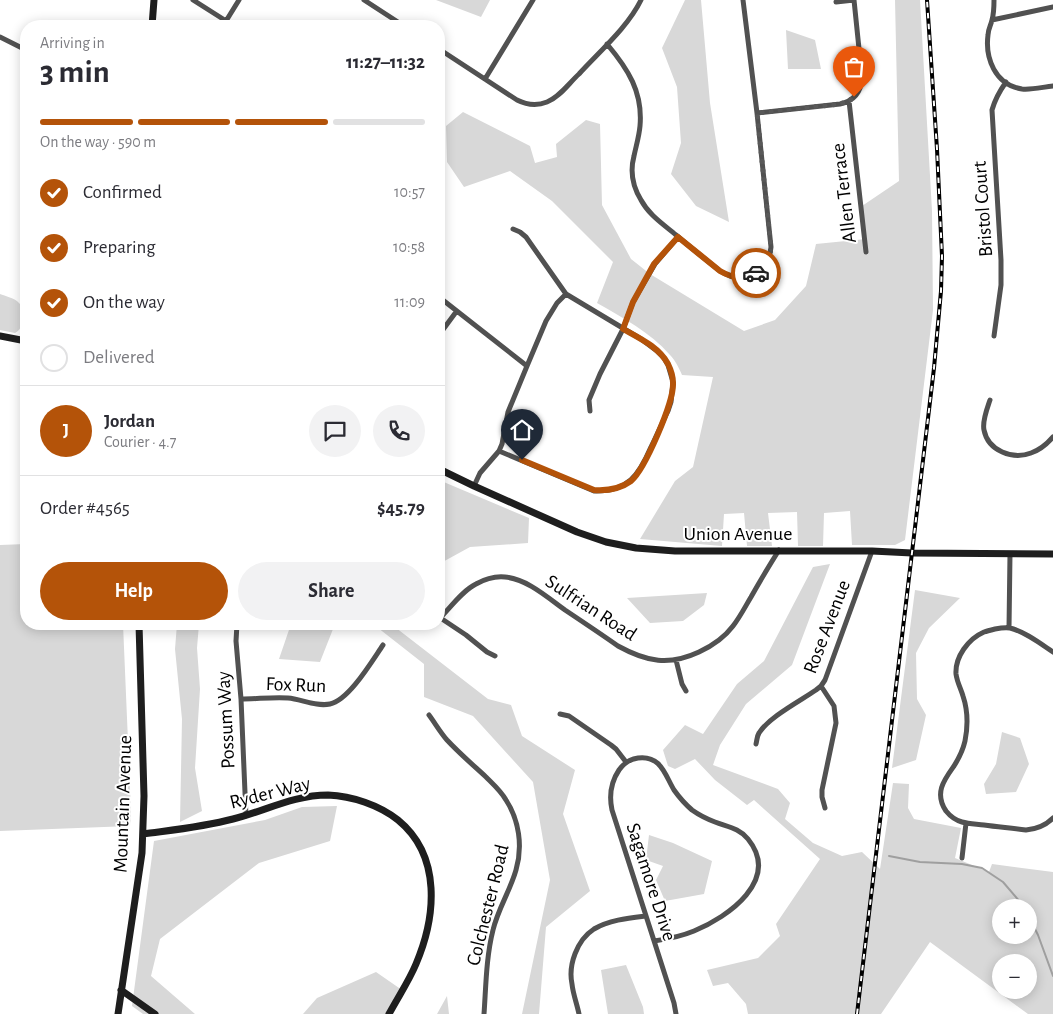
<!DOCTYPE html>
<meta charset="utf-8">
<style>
:root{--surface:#fff;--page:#f2f2f3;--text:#2b2b33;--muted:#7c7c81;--line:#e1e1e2;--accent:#b45309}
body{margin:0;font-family:"Alegreya Sans",sans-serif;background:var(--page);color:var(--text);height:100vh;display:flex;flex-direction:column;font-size:19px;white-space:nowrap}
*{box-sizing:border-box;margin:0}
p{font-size:16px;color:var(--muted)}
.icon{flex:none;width:28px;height:28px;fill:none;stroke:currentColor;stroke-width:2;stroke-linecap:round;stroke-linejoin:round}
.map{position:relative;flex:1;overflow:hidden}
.sheet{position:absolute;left:20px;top:20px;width:425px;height:610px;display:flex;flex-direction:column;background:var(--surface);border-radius:20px;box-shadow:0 2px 12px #0003}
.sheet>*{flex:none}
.fabs{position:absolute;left:992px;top:899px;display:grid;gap:10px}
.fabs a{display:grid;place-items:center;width:45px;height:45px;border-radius:50%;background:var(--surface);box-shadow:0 2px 12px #0003;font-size:25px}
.pin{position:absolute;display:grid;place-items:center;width:42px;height:42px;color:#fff;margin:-51px -21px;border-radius:50% 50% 50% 0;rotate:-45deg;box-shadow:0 0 5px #0007}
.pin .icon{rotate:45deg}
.courier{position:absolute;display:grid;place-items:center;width:50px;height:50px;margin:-25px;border:4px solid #b45309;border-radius:50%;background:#fff;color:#222;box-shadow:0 1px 6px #0007}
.summary em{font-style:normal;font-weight:700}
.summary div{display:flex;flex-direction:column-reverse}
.summary{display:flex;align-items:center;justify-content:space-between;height:85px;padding:0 20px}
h1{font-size:32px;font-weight:700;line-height:38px}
.bar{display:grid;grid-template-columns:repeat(4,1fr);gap:8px 5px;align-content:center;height:60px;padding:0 20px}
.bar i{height:6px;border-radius:4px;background:var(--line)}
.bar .on{background:var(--accent)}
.bar p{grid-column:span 4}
.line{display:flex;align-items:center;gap:12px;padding:0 20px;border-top:1px solid var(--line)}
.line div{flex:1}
.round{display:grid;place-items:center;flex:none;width:52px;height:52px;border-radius:26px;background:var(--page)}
ol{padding:0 20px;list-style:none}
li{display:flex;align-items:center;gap:15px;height:55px}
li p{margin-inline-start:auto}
li .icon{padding:5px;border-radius:50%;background:var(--accent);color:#fff;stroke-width:4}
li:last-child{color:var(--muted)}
li i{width:28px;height:28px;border:2px solid var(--line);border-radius:50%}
.primary-button{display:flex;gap:10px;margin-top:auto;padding:10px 20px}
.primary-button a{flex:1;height:58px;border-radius:30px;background:var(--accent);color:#fff;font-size:20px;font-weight:700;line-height:58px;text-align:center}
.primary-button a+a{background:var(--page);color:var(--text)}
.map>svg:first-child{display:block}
.green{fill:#d8d8d8;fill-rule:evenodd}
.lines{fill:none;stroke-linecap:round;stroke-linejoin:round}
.stream{stroke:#9f9f9f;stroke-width:2}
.street{stroke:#515151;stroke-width:5}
.secondary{stroke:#1e1e1e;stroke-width:7}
.rail-casing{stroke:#000;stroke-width:4}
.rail{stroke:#fff;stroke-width:2;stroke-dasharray:5.5;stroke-linecap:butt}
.done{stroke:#595959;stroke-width:5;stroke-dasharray:0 9}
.route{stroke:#b45309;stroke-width:6}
.labels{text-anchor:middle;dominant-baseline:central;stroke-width:4;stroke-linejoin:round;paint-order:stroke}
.street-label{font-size:20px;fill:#000;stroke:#fff}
</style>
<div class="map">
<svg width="1053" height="1014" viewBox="0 0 1053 1014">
<rect width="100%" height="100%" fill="#fff"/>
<path class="green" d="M436,0H490L481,17Z
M685,0H701L710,103L729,222L696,206L671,174L681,143L677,87L662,48Z
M895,0H920L932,211L933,310L905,540L895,545H852L850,511L824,513L823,546H798L797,512L768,513L772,546H747L744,513L724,514L722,546L640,539L675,481L693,467L713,377L682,375C679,368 675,360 670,355C650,332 623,318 597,303L613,262L552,201L510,171L464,187L447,162L446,126L463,112L530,146L535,163L557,157L556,144L586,120L600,124L602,205L631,259L650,274L744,331L775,320L806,286L816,244L866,239L862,206L899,181Z
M786,30L815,40L821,69H788Z
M0,294C5,296 15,298 19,303C24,307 23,322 21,327C19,330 18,331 15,333L0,330Z
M439,480L529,518L528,543L470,547L439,564Z
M26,544V624H123L131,812L130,826L0,831V545Z
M830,564L792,665L746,704L720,745L713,765L778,789L790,803L785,819L813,843L842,856L862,852L880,869L893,783L909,784L908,808L914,819L961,828L955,858L989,872L992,864L1053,872V1014H1028L930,942L881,1014H748L746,1004L728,983L713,986L707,970L758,958L780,936L776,924L820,859L754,800L747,805L715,780L695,759L675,769L668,766L663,750L685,725L703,734L737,684L764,661L813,567ZM1001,908H1029V935H1001ZM1001,962H1029V990H1001Z
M915,590L960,598L929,628L916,653L917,699L926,715L916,760L892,768Z
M707,593L704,605L683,621L650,623L627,598Z
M177,624H199L197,648L200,689L195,768L202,811L180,822L182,719L175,649Z
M291,624H335L320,662L279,659Z
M373,624H391L488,699L511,705L522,736L575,770L563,814L590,891L546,927L539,1014H522L550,880L533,782L473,716L424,697V664Z
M1002,732L1020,738L1029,764L1016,792L986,794L984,784L996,764Z
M337,806L330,841L259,863L160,939L151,976L195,1014H143L132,1006L154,841L265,820L302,807Z
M649,835L673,843L712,861L704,894L665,901L656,880L663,866L646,860Z
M626,965L643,1007L644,1014H608L601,970Z
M376,972L402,990L388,1014H303L317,998Z
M447,996L449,1014H437Z"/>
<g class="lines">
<path class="stream" d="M889,856L920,862L962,864L982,868L1003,882L1021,903L1024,908
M1029,917L1038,935L1053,976"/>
<path class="street" d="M193,0L234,26
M364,0L404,26
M994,0C994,7 994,13 992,20C991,25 988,29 988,35C985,58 995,85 1022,89C1032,90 1043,87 1053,86
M836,2L854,0
M992,20L1053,7
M226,21L239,0
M0,37L26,50
M607,44C628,69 643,92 640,126C639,137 636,146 634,156C630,171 633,187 641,200C649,215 663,224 676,235C690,247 705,259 720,271C743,286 768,275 771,247L757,113L743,0
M439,49L517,100C527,105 537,106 547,102C560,97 569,83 579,74C599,52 628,27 641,0
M485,79L533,0
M849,101L866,252
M757,113L840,104C854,101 861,92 862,78L854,0
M439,297L527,366
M439,335L456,312
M994,336L1001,285V260L992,110C995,99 999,92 1006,82
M990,400C987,409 982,421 984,430C988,451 1013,460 1031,453C1040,450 1047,444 1053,437
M590,411L589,400L600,374L623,329L633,302L655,264L678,237
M499,451L594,491C628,492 639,475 651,447C657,435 662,423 668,411L671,402L673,382L668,365L664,358L657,351L641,339L566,294L526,237L520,232L513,229
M474,486L480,473L499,451L502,444L508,412L527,366L546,321L557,303L566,294
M439,617L466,635L487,652L495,656
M440,618C451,607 462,591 476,584C485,579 495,576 505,577C527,579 547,597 565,610C583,622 601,634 618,646C647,662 669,666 699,652C712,646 724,638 733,626C740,617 745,607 751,597C760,581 769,566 779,550
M237,624L236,641L241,699L246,816
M1009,628L1010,554
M1053,652C1041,644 1024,631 1010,628C1005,627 1000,628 995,629C991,630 987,631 984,632C968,639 955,657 956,674C957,682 961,689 963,696C968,711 968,726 965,741C963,750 959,758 954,766C944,780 934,793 946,811C950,816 955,820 962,822C969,824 977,824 984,825C998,827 1012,828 1026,830C1037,829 1045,826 1053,818
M676,660L682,684L686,691
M821,686L834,706L836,723L822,790V797L825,808
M241,699C257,699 272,697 288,698C301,699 316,707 330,704C349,700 372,661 383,645
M560,714L569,716L611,745L616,749L626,762
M429,715C435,723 440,732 447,740C459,753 473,765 486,777C493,784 501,791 506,800C519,820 523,846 516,870C510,891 498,909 493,930C486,958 486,986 484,1014
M756,744C757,740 757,736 759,733C769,717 800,701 816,690L821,686L825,680L872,551
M962,858L966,823
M654,941C668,939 682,936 694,931C728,917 781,880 748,839C739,828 728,827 715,822C707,819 699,815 692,810C685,804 679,797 674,790C665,775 661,755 638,758C630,759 624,763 619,770C611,782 609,796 612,810L674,1003L676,1014
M579,1014C577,1004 573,994 572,984C568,965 577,940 594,929C609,920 629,918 646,916"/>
<path class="secondary" d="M152,26L154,0
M0,336L26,341
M439,469L474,486L577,532L606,542L636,548L675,551H872L912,553L1053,554
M143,834C172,830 203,827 233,819C265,811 294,795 328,795C352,796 379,805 398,820C442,856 436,917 416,964C409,981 398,997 389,1014
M121,990L155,1014
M118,1014L142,853L144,796L139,624"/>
<g class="rail-casing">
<path id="rail" d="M857,1014L934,368L941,291L942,256L937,149L927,0"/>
</g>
<use href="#rail" class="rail"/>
</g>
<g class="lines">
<path class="done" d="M756,273C765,266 770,259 771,247L757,113L840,104L849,101L854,97"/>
<path class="route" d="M522,460L594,490C608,491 620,489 631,481C645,469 674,402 673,383C673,377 671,370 668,364C659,347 639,338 623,329L633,302L654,264L678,237L720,271C732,278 744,280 756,273"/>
</g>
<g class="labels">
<g class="street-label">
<text transform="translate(844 193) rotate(-97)">Allen Terrace</text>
<text transform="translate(983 209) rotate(-94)">Bristol Court</text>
<text x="738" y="534">Union Avenue</text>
<text transform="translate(591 608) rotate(33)">Sulfrian Road</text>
<text transform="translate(827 627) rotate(-69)">Rose Avenue</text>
<text transform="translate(296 685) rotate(2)">Fox Run</text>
<text transform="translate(226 720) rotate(-93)">Possum Way</text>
<text transform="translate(270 793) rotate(-14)">Ryder Way</text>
<text transform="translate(123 804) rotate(-88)">Mountain Avenue</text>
<text transform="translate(651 882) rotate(72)">Sagamore Drive</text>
<text transform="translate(488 905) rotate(-76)">Colchester Road</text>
</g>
</g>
</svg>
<div class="fabs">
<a>+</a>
<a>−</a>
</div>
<div class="pin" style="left:854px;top:97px;background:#ea580c"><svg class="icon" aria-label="bag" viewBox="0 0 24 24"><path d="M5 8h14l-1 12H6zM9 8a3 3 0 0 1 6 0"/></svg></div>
<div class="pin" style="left:522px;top:460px;background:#1f2937"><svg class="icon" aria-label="home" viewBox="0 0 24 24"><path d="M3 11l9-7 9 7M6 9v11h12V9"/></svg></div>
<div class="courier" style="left:756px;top:273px"><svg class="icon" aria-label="car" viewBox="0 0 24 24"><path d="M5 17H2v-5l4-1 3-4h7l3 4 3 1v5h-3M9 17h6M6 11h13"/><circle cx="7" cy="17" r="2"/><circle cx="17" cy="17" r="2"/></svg></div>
<section class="sheet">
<div class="summary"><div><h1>3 min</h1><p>Arriving in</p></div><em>11:27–11:32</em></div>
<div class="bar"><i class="on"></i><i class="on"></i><i class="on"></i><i></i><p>On the way · 590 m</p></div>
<ol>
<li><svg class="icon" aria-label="check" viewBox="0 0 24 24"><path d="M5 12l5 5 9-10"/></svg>Confirmed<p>10:57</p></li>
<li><svg class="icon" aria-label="check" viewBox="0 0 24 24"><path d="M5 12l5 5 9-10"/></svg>Preparing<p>10:58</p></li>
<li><svg class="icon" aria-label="check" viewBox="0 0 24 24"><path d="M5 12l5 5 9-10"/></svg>On the way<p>11:09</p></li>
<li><i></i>Delivered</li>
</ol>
<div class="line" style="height:90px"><b class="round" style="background:var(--accent);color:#fff">J</b><div><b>Jordan</b><p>Courier · 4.7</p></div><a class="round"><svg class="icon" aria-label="chat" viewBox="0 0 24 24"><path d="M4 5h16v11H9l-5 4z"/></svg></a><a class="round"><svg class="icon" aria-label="phone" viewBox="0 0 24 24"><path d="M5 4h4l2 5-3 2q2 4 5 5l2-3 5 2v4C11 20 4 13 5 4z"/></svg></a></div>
<div class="line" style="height:65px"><div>Order #4565</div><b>$45.79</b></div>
<div class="primary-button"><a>Help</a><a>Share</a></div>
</section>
</div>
